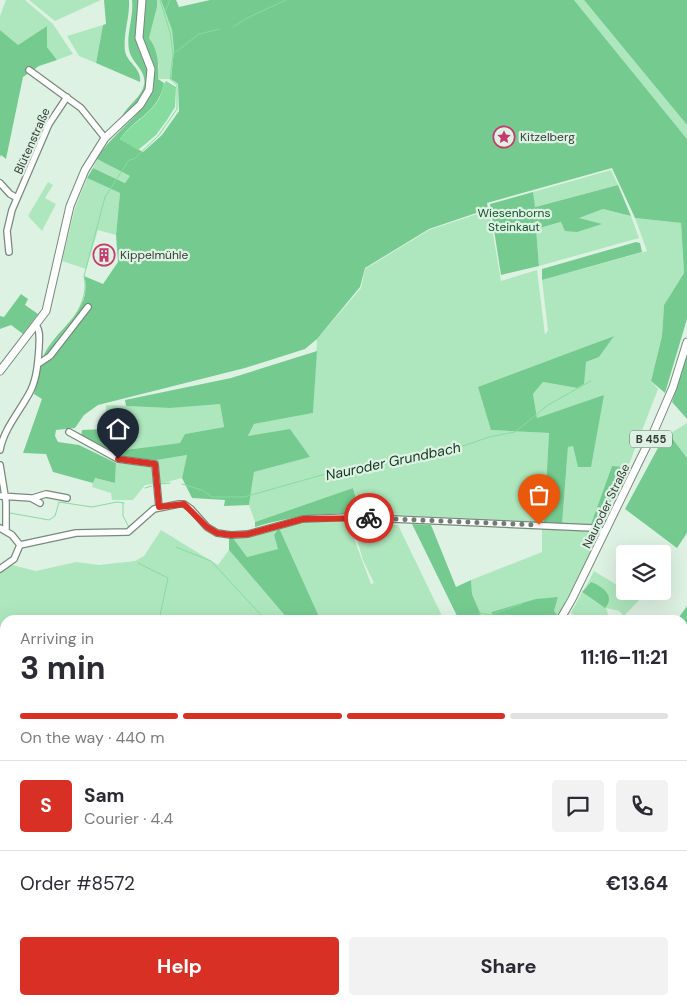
<!DOCTYPE html>
<meta charset="utf-8">
<style>
:root{--surface:#fff;--page:#f2f2f3;--text:#2b2b33;--muted:#7c7c81;--line:#e1e1e2;--accent:#d93025}
body{margin:0;font-family:"DM Sans",sans-serif;background:var(--page);color:var(--text);height:100vh;display:flex;flex-direction:column;font-size:19px;white-space:nowrap}
*{box-sizing:border-box;margin:0}
p{font-size:16px;color:var(--muted)}
.icon{flex:none;width:28px;height:28px;fill:none;stroke:currentColor;stroke-width:2;stroke-linecap:round;stroke-linejoin:round}
.map{position:relative;flex:1;overflow:hidden}
.panel{position:absolute;left:0px;top:615px;width:688px;height:390px;display:flex;flex-direction:column;background:var(--surface);border-radius:15px 15px 0 0;box-shadow:0 5px 20px #0002}
.panel>*{flex:none}
.fabs{position:absolute;left:616px;top:545px;display:grid;gap:10px}
.fabs a{display:grid;place-items:center;width:55px;height:55px;border-radius:5px;background:var(--surface);box-shadow:0 5px 20px #0002;font-size:25px}
.pin{position:absolute;display:grid;place-items:center;width:42px;height:42px;color:#fff;margin:-51px -21px;border-radius:50% 50% 50% 0;rotate:-45deg;box-shadow:0 0 5px #0007}
.pin .icon{rotate:45deg}
.courier{position:absolute;display:grid;place-items:center;width:50px;height:50px;margin:-25px;border:4px solid #d93025;border-radius:50%;background:#fff;color:#222;box-shadow:0 1px 6px #0007}
.summary em{font-style:normal;font-weight:700}
.summary div{display:flex;flex-direction:column-reverse}
.summary{display:flex;align-items:center;justify-content:space-between;height:85px;padding:0 20px}
h1{font-size:32px;font-weight:700;line-height:38px}
.bar{display:grid;grid-template-columns:repeat(4,1fr);gap:8px 5px;align-content:center;height:60px;padding:0 20px}
.bar i{height:6px;border-radius:4px;background:var(--line)}
.bar .current{background:var(--accent)}
.bar p{grid-column:span 4}
.line{display:flex;align-items:center;gap:12px;padding:0 20px;border-top:1px solid var(--line)}
.line div{flex:1}
.round{display:grid;place-items:center;flex:none;width:52px;height:52px;border-radius:5px;background:var(--page)}
.button{display:flex;gap:10px;margin-top:auto;padding:10px 20px}
.button a{flex:1;height:58px;border-radius:5px;background:var(--accent);color:#fff;font-size:20px;font-weight:700;line-height:58px;text-align:center}
.button a+a{background:var(--page);color:var(--text)}
.map>svg:first-child{display:block}
.green{fill:#aee7bd}
.forest{fill:#75cb8f}
.water{fill:#86dc9f}
.lines{fill:none;stroke-linecap:round;stroke-linejoin:round}
.stream{stroke:#86dc9f;stroke-width:1}
.minor-casing{stroke:#788a7c;stroke-width:8}
.major-casing{stroke:#788a7c;stroke-width:9}
.minor{stroke:#fff;stroke-width:5.5}
.major{stroke:#fff;stroke-width:7}
.done{stroke:#707c73;stroke-width:5;stroke-dasharray:0 9}
.route{stroke:#d93025;stroke-width:6}
.labels{text-anchor:middle;dominant-baseline:central;stroke-width:4.5;stroke-linejoin:round;paint-order:stroke}
.shield{fill:#def2e3;stroke:#68736b;stroke-width:1}
.shield-label{font-size:11px;font-weight:bold;fill:#353d37}
.poi-label{font-size:12px;fill:#353d37;stroke:#def2e3;text-anchor:start}
.street-label{font-size:12px;fill:#353d37;stroke:#def2e3}
.park-label{font-size:12px;fill:#13532d;stroke:#def2e3}
.water-label{font-size:14px;font-style:italic;fill:#11351e;stroke:#def2e3}
</style>
<div class="map">
<svg width="687" height="1005" viewBox="0 0 687 1005">
<rect width="100%" height="100%" fill="#def2e3"/>
<path class="green" d="M6,0H25L53,24L73,54L57,60L47,47V26L18,45L0,30V16Z
M29,0H101L55,21Z
M157,0H161L172,30L174,50L171,79H158L159,66L149,38L157,7Z
M574,0H584L687,125V139Z
M103,25L96,63L79,56L67,36Z
M97,159L130,176L126,183L93,168Z
M611,170L618,185L534,207L533,192Z
M87,178L120,193L116,235L98,230L86,269L62,261L75,208Z
M48,182L53,185L45,198L56,204L42,231L28,216Z
M603,209L631,216L639,238L539,266L536,229L562,222L600,224L578,218Z
M489,210L501,281L537,270L545,335L548,330L542,280L647,251L635,218L681,223L684,273L664,305L662,336L651,381L658,389L628,467L612,466L591,524H562L568,447L573,445L603,396L537,418L533,394L543,382L577,388L586,362L599,357L613,336L550,361L491,430L549,433L544,522L360,513L353,488L255,522L249,505L254,472L310,457L248,437L254,424L313,413L317,339L361,288L365,269L429,230Z
M220,403L224,427L185,434L181,443L125,450H106V405L170,408Z
M687,423V458L669,434Z
M187,455L182,478L160,484L157,460Z
M116,463L150,466L153,467L155,484L145,485L133,500H112L111,493L92,487L94,478L115,483Z
M347,520L371,584L374,583L363,560L352,522L398,525L444,620H319L279,529L274,535L279,549L247,557L233,538C251,538 263,533 280,528C302,522 324,521 347,520Z
M542,529L593,531L597,534V540L558,616L554,611L558,597L492,612L491,620H480L481,615L472,594L471,580L542,552Z
M161,530L218,565L229,550L287,618L293,620H5V705H0V571L12,565L36,571L76,562L99,565L135,561L144,556Z
M594,571L640,599L624,616L619,611L606,608L610,620H580L571,613L582,592L605,608L591,582L584,590Z
M687,884V933L683,930L682,885Z
M20,1000H105L104,1005H22Z
M107,1000H144L148,1005H106Z
M231,1000H306L321,1005H239L231,1002Z
M344,1000H454L453,1005H341Z
M583,1000H626L627,1005H584Z"/>
<path class="forest" d="M104,0H129C130,17 123,34 125,51C127,63 142,68 140,82L96,63L103,25L106,24Z
M132,0H140C138,14 135,28 137,43C139,52 144,59 147,68C154,90 135,106 121,120C123,108 141,99 144,85C147,70 132,64 129,50C126,34 134,17 132,0Z
M146,0H157V7L149,38C158,50 159,64 158,79L164,83C158,114 136,116 120,139L143,152L162,135L179,111L178,84L171,79L174,50L172,30L161,0H176L179,7L210,0H574L687,139V319L665,393L651,381L662,336L664,305L684,273L681,223L635,218L612,168L487,203L488,209L429,229L365,268L360,287L317,339L305,349L245,368L98,405L84,415L75,428L56,430L55,436L58,442L79,445L116,463L115,483L95,478L93,483L53,472L46,454L23,453L42,399L34,394C38,380 40,360 47,349C62,325 93,308 84,276L103,284L118,262L116,235L120,193L87,178L93,168L125,183L130,176L97,159C110,135 142,116 150,94C158,73 146,58 143,38C141,26 144,12 146,0Z
M584,0H687V125Z
M47,26V47L57,60L39,66L23,77L6,159L1,155L0,157V30L18,45Z
M618,185L631,216L603,209L579,218L602,224L577,232L565,231L561,222L536,229L539,266L501,275L490,204L533,192L535,207Z
M636,242L640,243L642,252L542,280V269Z
M21,294L28,299L25,305L38,314L23,334L11,325L0,329V316L4,317Z
M614,336L599,357L586,362L584,384L577,388L543,382L533,394L537,418L604,395L591,467H578L573,446L568,447L562,524L544,522L549,433L491,430L478,387Z
M317,351L313,413L254,424L248,436L290,429L310,457L254,472L249,505L224,506L225,500L192,498L182,478L187,455L157,460L118,458L81,437L82,430L106,429V450H125L180,443L185,434L224,427L220,404L170,408L126,406L125,400L231,378Z
M687,355V419L672,402Z
M666,433L669,434L687,458V533L677,548L625,509Z
M612,466L628,467L599,525L591,524Z
M353,488L360,513C323,513 290,516 255,527V522Z
M412,524L431,525L456,587L471,580L472,594L481,615L480,620H459Z
M279,528L320,619L319,620L287,618L229,550V538H233L247,557L278,549L274,535Z
M591,582C602,586 616,596 605,608L582,592Z
M558,597L554,611L558,616L555,620H491L492,612L536,599Z
M687,606V766H683L682,620H677Z
M5,747V874L0,872V749Z
M682,834H687V884L683,885Z
M0,942H5V1000H20L22,1005H0Z
M683,967L687,1005H650V1000H682Z
M144,1000H228L229,1005H148Z"/>
<path class="water" d="M166,81L176,87L175,107L167,120L156,135L138,150L120,139C131,123 149,116 159,99C162,93 162,86 166,81Z"/>
<g class="lines">
<path class="stream" d="M165,12L170,0
M233,27L245,19L286,0
M173,54L199,34L220,29
M47,350C64,330 91,305 84,276L105,197L129,160L134,159L159,135L177,109V85L170,79L173,54L170,32L160,0
M160,484L170,483
M182,484L202,490L212,497H244L336,471L381,465L466,445L489,437L515,432L548,405L591,381
M145,488L152,486
M123,503V516L129,527
M10,513L49,520L55,516L59,502L92,507L117,502L124,503
M176,547L211,561L262,616L269,620
M138,563L168,578L159,620
M473,620L480,613L490,615L522,604
M682,622L687,616
M594,1005V1000"/>
<g class="minor-casing">
<path id="minor" d="M29,70L81,108L105,138
M0,183L10,194L17,198
M9,252L7,231L12,210L49,124L67,97
M38,364L50,356L88,307
M69,432L118,459L155,464L159,507
M0,450C4,428 21,410 31,390C37,377 38,362 39,348C39,340 41,332 36,325
M0,465L6,502V531
M0,496L31,498L40,503
M33,498L46,494L67,498
M0,528L12,535L20,545
M20,545L76,533L128,532L154,509L179,504H184L191,509L207,527L217,533L231,535L248,534L303,519L349,517L593,528L605,532
M0,569L14,559L20,545
M0,721H5
M0,911L5,913"/>
</g>
<g class="major-casing">
<path id="major" d="M0,371L46,311L70,206L85,170L105,138L140,105L149,90L151,69L139,38L142,0
M560,620L572,599L654,431L673,387L687,342
M334,1005L337,1000"/>
</g>
<use href="#minor" class="minor"/>
<use href="#major" class="major"/>
</g>
<g class="lines">
<path class="done" d="M369,518L539,525"/>
<path class="route" d="M118,459L155,464L159,507L184,504L207,527L217,533L231,535L248,534L303,519L369,518"/>
</g>
<defs>
<g id="sight-ring" transform="scale(1.125)"><circle r="9.5" fill="#def2e3" stroke="#c63b6e" stroke-width="1.5"/><path d="M0-6L1.8-2.2L6-1.7L2.9 1.2L3.7 5.4L0 3.3L-3.7 5.4L-2.9 1.2L-6-1.7L-1.8-2.2Z" fill="#c63b6e"/></g>
<g id="building-ring" transform="scale(1.125)"><circle r="9.5" fill="#def2e3" stroke="#c63b6e" stroke-width="1.5"/><path d="M-4-6H4V6H1V3H-1V6H-4ZM-2.5-4.3h1.7v1.8h-1.7ZM.8-4.3h1.7v1.8H.8ZM-2.5-1h1.7V.8h-1.7ZM.8-1h1.7V.8H.8Z" fill="#c63b6e"/></g>
</defs>
<g fill-rule="evenodd">
<use href="#sight-ring" x="504" y="137"/>
<use href="#building-ring" x="104" y="255"/>
</g>
<g class="labels">
<rect class="shield" x="630" y="430.5" width="42" height="17" rx="4"/>
<g class="shield-label">
<text x="651" y="439">B 455</text>
</g>
<g class="poi-label">
<text x="520" y="137">Kitzelberg</text>
<text x="120" y="255">Kippelmühle</text>
</g>
<g class="street-label">
<text transform="translate(32 141) rotate(-66)">Blütenstraße</text>
<text transform="translate(606 506) rotate(-64)">Nauroder Straße</text>
</g>
<g class="park-label">
<text x="514" y="213">Wiesenborns<tspan x="514" dy="14">Steinkaut</tspan></text>
</g>
<g class="water-label">
<text transform="translate(393 461) rotate(-12)">Nauroder Grundbach</text>
</g>
</g>
</svg>
<div class="fabs">
<a><svg class="icon" aria-label="layers" viewBox="0 0 24 24"><path d="M12 4l9 5-9 5-9-5zM3 14l9 5 9-5"/></svg></a>
</div>
<div class="pin" style="left:539px;top:525px;background:#ea580c"><svg class="icon" aria-label="bag" viewBox="0 0 24 24"><path d="M5 8h14l-1 12H6zM9 8a3 3 0 0 1 6 0"/></svg></div>
<div class="pin" style="left:118px;top:459px;background:#1f2937"><svg class="icon" aria-label="home" viewBox="0 0 24 24"><path d="M3 11l9-7 9 7M6 9v11h12V9"/></svg></div>
<div class="courier" style="left:369px;top:518px"><svg class="icon" aria-label="bike" viewBox="0 0 24 24"><circle cx="6" cy="16" r="4"/><circle cx="18" cy="16" r="4"/><path d="M6 16l4-8h5l3 8M10 8l3 8H6M13 5h3"/></svg></div>
<section class="panel">
<div class="summary"><div><h1>3 min</h1><p>Arriving in</p></div><em>11:16–11:21</em></div>
<div class="bar"><i class="current"></i><i class="current"></i><i class="current"></i><i></i><p>On the way · 440 m</p></div>
<div class="line" style="height:90px"><b class="round" style="background:var(--accent);color:#fff">S</b><div><b>Sam</b><p>Courier · 4.4</p></div><a class="round"><svg class="icon" aria-label="chat" viewBox="0 0 24 24"><path d="M4 5h16v11H9l-5 4z"/></svg></a><a class="round"><svg class="icon" aria-label="phone" viewBox="0 0 24 24"><path d="M5 4h4l2 5-3 2q2 4 5 5l2-3 5 2v4C11 20 4 13 5 4z"/></svg></a></div>
<div class="line" style="height:65px"><div>Order #8572</div><b>€13.64</b></div>
<div class="button"><a>Help</a><a>Share</a></div>
</section>
</div>
